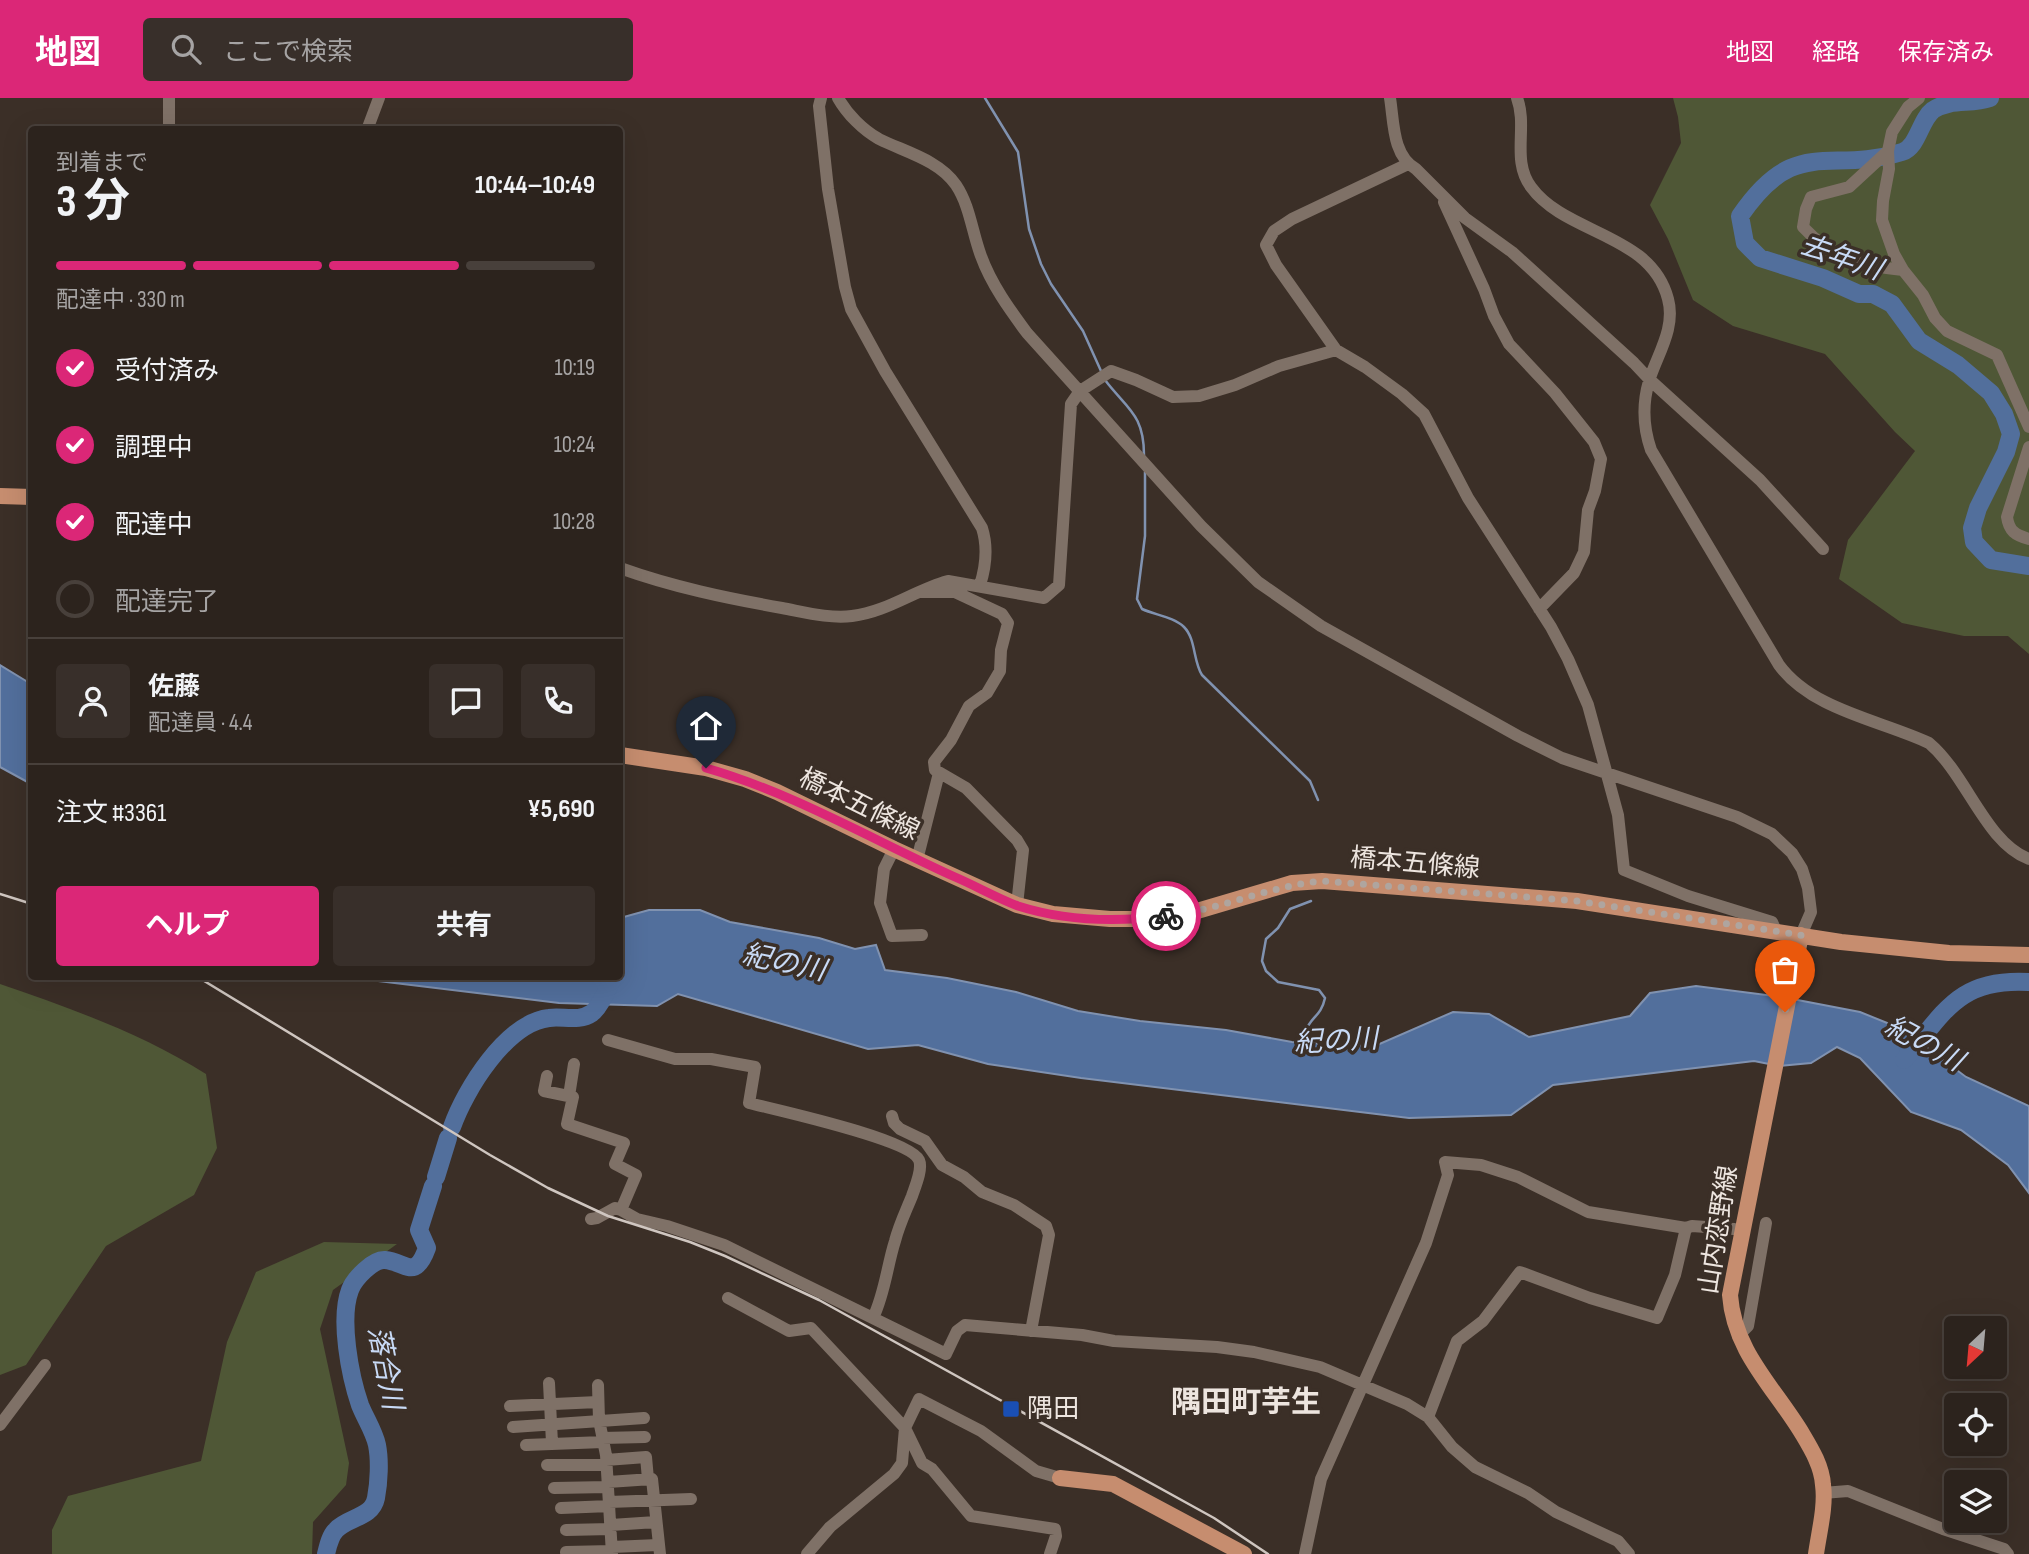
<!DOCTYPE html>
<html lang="ja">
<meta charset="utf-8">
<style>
:root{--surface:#2c231d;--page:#382f2a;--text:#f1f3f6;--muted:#a6a4a4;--line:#48403b;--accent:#db2777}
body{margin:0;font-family:"Sofia Sans Condensed","Noto Sans JP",sans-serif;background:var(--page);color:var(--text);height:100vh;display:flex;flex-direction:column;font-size:26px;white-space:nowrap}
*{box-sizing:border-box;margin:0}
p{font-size:23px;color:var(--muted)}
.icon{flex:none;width:38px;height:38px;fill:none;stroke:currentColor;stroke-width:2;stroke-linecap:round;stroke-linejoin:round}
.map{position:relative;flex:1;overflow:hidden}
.details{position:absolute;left:28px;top:28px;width:595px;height:854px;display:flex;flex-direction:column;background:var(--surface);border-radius:7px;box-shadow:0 7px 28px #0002,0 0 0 2px var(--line)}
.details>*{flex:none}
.needle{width:46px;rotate:206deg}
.buttons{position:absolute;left:1944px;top:1218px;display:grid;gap:14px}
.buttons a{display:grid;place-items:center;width:63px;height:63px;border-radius:7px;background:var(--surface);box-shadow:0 7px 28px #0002,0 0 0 2px var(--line);font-size:35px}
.pin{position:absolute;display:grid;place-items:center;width:60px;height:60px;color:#fff;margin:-72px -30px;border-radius:50% 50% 50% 0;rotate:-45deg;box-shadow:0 0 7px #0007}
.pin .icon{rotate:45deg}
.courier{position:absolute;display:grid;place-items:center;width:70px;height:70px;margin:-35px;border:5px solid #db2777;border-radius:50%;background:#fff;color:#222;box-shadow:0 2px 9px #0007}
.headline em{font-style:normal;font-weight:700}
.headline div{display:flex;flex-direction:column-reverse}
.headline{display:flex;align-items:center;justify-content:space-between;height:119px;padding:0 28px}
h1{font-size:46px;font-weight:700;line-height:52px}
.bar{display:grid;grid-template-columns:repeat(4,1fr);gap:10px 7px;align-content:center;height:84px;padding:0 28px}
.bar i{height:9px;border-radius:5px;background:var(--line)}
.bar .active{background:var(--accent)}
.bar p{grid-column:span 4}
.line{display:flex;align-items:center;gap:18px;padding:0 28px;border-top:2px solid var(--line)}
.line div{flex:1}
.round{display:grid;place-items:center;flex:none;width:74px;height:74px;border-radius:7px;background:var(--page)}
ol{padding:0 28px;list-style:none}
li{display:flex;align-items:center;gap:21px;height:77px}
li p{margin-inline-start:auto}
li .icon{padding:7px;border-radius:50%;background:var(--accent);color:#fff;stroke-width:4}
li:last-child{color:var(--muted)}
li i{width:38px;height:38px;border:4px solid var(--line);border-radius:50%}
.primary-button{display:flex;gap:14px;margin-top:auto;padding:14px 28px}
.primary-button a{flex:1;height:80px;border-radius:7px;background:var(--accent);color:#fff;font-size:28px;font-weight:700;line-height:80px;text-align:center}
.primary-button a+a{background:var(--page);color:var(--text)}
header{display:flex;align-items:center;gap:42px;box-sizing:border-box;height:98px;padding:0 35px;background:var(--accent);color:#fff}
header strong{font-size:33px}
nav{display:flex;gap:38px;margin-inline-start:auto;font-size:24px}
.search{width:490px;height:63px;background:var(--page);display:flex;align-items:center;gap:18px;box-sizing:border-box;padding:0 24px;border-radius:7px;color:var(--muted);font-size:26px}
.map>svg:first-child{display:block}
.green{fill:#4f5736}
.water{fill:#526f9c;stroke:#8092b0;stroke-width:2}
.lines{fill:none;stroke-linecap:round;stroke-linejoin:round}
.stream{stroke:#8092b0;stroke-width:2.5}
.river{stroke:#526f9c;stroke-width:18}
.minor{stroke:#7f7167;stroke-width:12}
.major{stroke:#c68d6f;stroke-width:16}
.rail{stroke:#cfc6c0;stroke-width:2.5}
.done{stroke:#afa59f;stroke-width:7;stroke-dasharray:0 12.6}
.route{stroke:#db2777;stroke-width:9}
.transit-dot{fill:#1a4fb4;stroke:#3b2f27;stroke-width:2.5}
.labels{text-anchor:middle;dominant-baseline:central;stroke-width:7;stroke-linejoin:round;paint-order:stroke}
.street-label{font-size:26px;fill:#ede5df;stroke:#3b2f27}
.poi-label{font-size:26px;fill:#ede5df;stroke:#3b2f27;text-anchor:start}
.water-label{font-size:28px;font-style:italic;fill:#c8daf6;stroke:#3b2f27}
.quarter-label{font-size:30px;font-weight:bold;fill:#ede5df;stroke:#3b2f27}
</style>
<header>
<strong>地図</strong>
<div class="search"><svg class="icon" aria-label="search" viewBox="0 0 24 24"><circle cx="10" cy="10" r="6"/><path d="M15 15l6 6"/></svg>ここで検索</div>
<nav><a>地図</a><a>経路</a><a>保存済み</a></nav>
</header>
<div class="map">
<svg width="2029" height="1456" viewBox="0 0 2029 1456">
<rect width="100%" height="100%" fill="#3b2f27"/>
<path class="green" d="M1673,0H2029V556L2008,538H1964L1902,525L1839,481L1848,442L1915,353L1895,334L1825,256L1733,228L1693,202L1668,141L1650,107L1681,45L1678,19Z
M0,886C70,910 143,936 206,976L217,1050L194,1097L106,1148L26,1267L0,1277Z
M324,1144L397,1146L333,1192L320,1231L349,1365L346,1387L313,1424L312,1456H52V1432L68,1398L201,1363L227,1244L256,1174Z"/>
<path class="water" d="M0,567L31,586V686L0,669Z
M649,812H700L730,824L819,840L855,851L876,847L885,872L947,880L1016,894L1078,913L1140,923L1226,932L1292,944L1375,948L1453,914L1489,916L1529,939L1630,918L1650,895L1696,888L1782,899L1860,914L1902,931L1966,979L2029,1008V1095L2008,1067L1961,1032L1911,1014L1860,960L1837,949L1811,965L1779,968L1754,963L1553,987L1511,1017L1409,1020L1081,980L988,966L918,947L868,951L678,896L657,908L559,905L345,879L620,878V820Z"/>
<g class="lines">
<path class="stream" d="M985,0L1018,54L1029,131L1041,166L1051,186L1083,233L1101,273
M1105,282C1127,311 1144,316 1144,357
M1145,374V438L1137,501L1142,511C1155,517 1174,519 1184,529C1196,541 1193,563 1202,577L1310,683L1318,702
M1311,803L1290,811L1278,830L1266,841L1262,863L1266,873L1278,884L1319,892L1325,900C1321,919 1310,919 1306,933L1318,946"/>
<path class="river" d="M1990,0C1970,7 1952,0 1933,12C1920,22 1918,49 1902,54C1827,77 1796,36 1740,118L1745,145L1760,160L1823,180L1859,196H1873L1892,206L1919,243L1958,267L1991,295L2004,316L2011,336L2006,354L1978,410L1972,430L1974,444L1991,462L2029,468
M1904,962C1945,914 1958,880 2029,884
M452,1029C465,992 506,925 549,920C563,918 579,924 592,915C601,908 608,889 614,878
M436,1079L448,1040
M326,1456C328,1448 330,1438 336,1432C348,1419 372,1420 376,1400C379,1384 380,1362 377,1347C374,1333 365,1320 360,1307C350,1278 339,1221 350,1192C354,1181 373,1161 385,1162C406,1164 415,1183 427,1150L419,1132L433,1088"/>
<path class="minor" d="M821,0L819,8L828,91L845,189L851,211L885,273L982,430C988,449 986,468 980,487
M838,0C847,16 863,32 879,41C905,54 939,62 956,87C970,108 972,134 981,158C991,186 1010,212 1027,235L1201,428L1258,484L1321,528L1518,638L1562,660L1737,719L1772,736L1792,755L1802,771L1808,790L1811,814L1801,837
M1390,0C1394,24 1392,57 1416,71L1465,120L1512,154L1634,265L1650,282L1760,382L1823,451
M1517,0C1528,29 1511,62 1531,89C1566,137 1651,135 1668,201C1676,230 1657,257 1649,283C1642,307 1643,329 1651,352L1779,567C1812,612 1880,622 1929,645C1967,677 1985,744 2029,761
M1919,0L1908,9L1892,34L1888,53L1889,71L1883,103L1882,122L1894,156L1903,172L1923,197L1935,220L1947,233L1997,257L2029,329
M169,32V0
M367,32L379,0
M1888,53L1849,89L1811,99L1806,111L1803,129C1832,160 1862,168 1903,172
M1408,66L1292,121L1274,133L1266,147L1276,167L1336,252L1365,269L1402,296L1424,316L1468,400L1551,529L1568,561L1588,607L1618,717L1624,772L1688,798L1772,824L1776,833
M1444,104L1484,191L1494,218L1509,246L1555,295L1594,344L1601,361L1595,393L1588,412L1584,454L1574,475L1539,511
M2029,349L2007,419C2009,433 2015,437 2029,441
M620,470C673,489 726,500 782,510C804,514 830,521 852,518C887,514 915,492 948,483L1044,500L1059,487L1071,306L1080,293L1111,273L1136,282L1173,299L1199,298L1235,287L1279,268L1336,252
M923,494H955L1002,516L1008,525L1001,552L1000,573L987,595L969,608L951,642L934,664L935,672L966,690L1017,742L1023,752L1017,807
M894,751L884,771L880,805L892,838L922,837
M917,762L939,675
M608,942L675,961H711L755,969L749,1005C776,1012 910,1041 919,1062C923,1071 915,1089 912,1098C906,1113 899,1127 895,1143C887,1168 885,1195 873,1220
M547,978L544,993L573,999L567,1026L624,1045L615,1066L636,1077L621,1112
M569,998L574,966
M892,1018L894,1025L900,1031L925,1043L942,1067L964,1079L982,1094L1014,1107L1046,1128L1049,1137L1031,1233
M591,1121L597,1120L615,1110L621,1112L637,1121L667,1128L724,1147L946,1256L957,1233L965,1227L1082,1237L1114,1243L1217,1249L1254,1254L1320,1269L1407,1306L1428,1319L1452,1349L1475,1369L1528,1395L1556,1414L1618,1443L1629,1456
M728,1200L789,1233L811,1230L905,1330L922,1365L932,1371L971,1418L1055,1431L1056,1438L1050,1456
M1738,1238L1748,1228L1766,1125
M549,1285L552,1345
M598,1287L599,1322L606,1357L612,1456
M510,1308L598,1304
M1428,1319L1457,1243L1483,1223L1520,1174L1590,1200L1657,1220L1675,1177L1686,1130L1692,1128L1734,1131
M0,1327L45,1267
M513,1329L644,1320
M602,1340L645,1339
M526,1347L603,1344
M606,1362L646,1359L648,1381
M547,1367H607
M608,1384L652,1381L660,1456
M554,1390L608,1389
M1823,1395L1848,1393L1943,1431L2004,1451L2008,1456
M609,1404L691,1401
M561,1410L610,1408
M611,1427L656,1424
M566,1432L611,1431
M612,1449L658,1447
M566,1454L612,1453
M807,1456L830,1429L894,1376L902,1365L905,1330L919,1301L981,1333L1036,1373L1060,1380
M1305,1456L1321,1381L1426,1145L1448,1077L1445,1064L1481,1067L1518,1079L1588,1114L1686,1130"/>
<path class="major" d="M0,398L32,399
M620,657L706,670L745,681L777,694L894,751L1017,807L1053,816L1110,821H1144L1187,816L1292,785L1322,783L1577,803L1841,844L1949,855L2029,857
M1801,837L1730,1197C1734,1254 1775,1290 1803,1337C1812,1352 1822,1369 1823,1387C1826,1408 1819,1434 1816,1456
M1060,1380L1113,1386L1244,1456"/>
<path class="rail" d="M0,796L32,806
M196,878L490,1057L548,1090L608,1118L690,1144L725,1158L819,1202L1214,1420L1268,1456"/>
</g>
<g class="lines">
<path class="done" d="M1166,818C1220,812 1269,788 1322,783L1577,803L1801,837L1785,914"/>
<path class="route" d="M706,670C793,695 873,742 955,779C976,788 997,800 1018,808C1065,823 1118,824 1166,818"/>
</g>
<rect class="transit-dot" x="1002" y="1302" width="18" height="18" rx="3.5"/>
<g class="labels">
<g class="street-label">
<text transform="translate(859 707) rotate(26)">橋本五條線</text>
<text transform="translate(1415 766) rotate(5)">橋本五條線</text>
<text transform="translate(1719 1132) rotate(-81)">山内恋野線</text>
</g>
<g class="poi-label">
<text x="1027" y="1311">隅田</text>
</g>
<g class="water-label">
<text transform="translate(1841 160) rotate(19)">去年川</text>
<text transform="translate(784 865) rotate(12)">紀の川</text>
<text transform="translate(1336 943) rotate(-3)">紀の川</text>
<text transform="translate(1924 946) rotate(28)">紀の川</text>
<text transform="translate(385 1270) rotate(79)">落合川</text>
</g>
<g class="quarter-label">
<text x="1246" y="1305">隅田町芋生</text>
</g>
</g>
</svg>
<div class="buttons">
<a><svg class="needle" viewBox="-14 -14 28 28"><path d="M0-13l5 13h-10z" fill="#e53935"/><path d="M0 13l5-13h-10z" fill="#a6a4a4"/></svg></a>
<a><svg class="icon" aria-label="locate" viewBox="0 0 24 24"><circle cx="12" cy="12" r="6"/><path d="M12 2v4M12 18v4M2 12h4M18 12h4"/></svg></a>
<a><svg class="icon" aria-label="layers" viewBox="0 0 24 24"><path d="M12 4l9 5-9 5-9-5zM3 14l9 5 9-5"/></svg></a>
</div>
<div class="pin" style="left:1785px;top:914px;background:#ea580c"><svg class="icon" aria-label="bag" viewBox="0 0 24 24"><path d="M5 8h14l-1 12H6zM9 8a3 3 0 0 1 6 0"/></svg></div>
<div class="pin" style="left:706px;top:670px;background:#1f2937"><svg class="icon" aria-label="home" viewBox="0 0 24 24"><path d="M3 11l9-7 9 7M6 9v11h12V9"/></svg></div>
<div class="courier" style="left:1166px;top:818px"><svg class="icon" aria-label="bike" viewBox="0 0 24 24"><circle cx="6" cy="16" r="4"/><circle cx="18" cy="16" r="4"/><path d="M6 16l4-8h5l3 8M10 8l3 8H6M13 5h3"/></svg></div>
<section class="details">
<div class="headline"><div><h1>3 分</h1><p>到着まで</p></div><em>10:44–10:49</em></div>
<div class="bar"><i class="active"></i><i class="active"></i><i class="active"></i><i></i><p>配達中 · 330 m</p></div>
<ol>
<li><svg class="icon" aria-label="check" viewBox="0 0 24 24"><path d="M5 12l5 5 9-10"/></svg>受付済み<p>10:19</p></li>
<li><svg class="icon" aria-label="check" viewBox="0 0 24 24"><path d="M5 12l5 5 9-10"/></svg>調理中<p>10:24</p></li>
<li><svg class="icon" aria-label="check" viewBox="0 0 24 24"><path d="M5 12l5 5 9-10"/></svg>配達中<p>10:28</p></li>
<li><i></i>配達完了</li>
</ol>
<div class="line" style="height:126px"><a class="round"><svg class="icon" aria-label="person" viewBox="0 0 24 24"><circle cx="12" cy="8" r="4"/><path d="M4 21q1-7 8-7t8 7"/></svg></a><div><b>佐藤</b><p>配達員 · 4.4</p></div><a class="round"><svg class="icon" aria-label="chat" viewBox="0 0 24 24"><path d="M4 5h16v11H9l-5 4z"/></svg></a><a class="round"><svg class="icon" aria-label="phone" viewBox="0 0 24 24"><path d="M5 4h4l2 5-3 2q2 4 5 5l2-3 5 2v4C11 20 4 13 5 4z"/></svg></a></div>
<div class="line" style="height:91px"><div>注文 #3361</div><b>¥5,690</b></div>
<div class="primary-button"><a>ヘルプ</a><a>共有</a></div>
</section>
</div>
